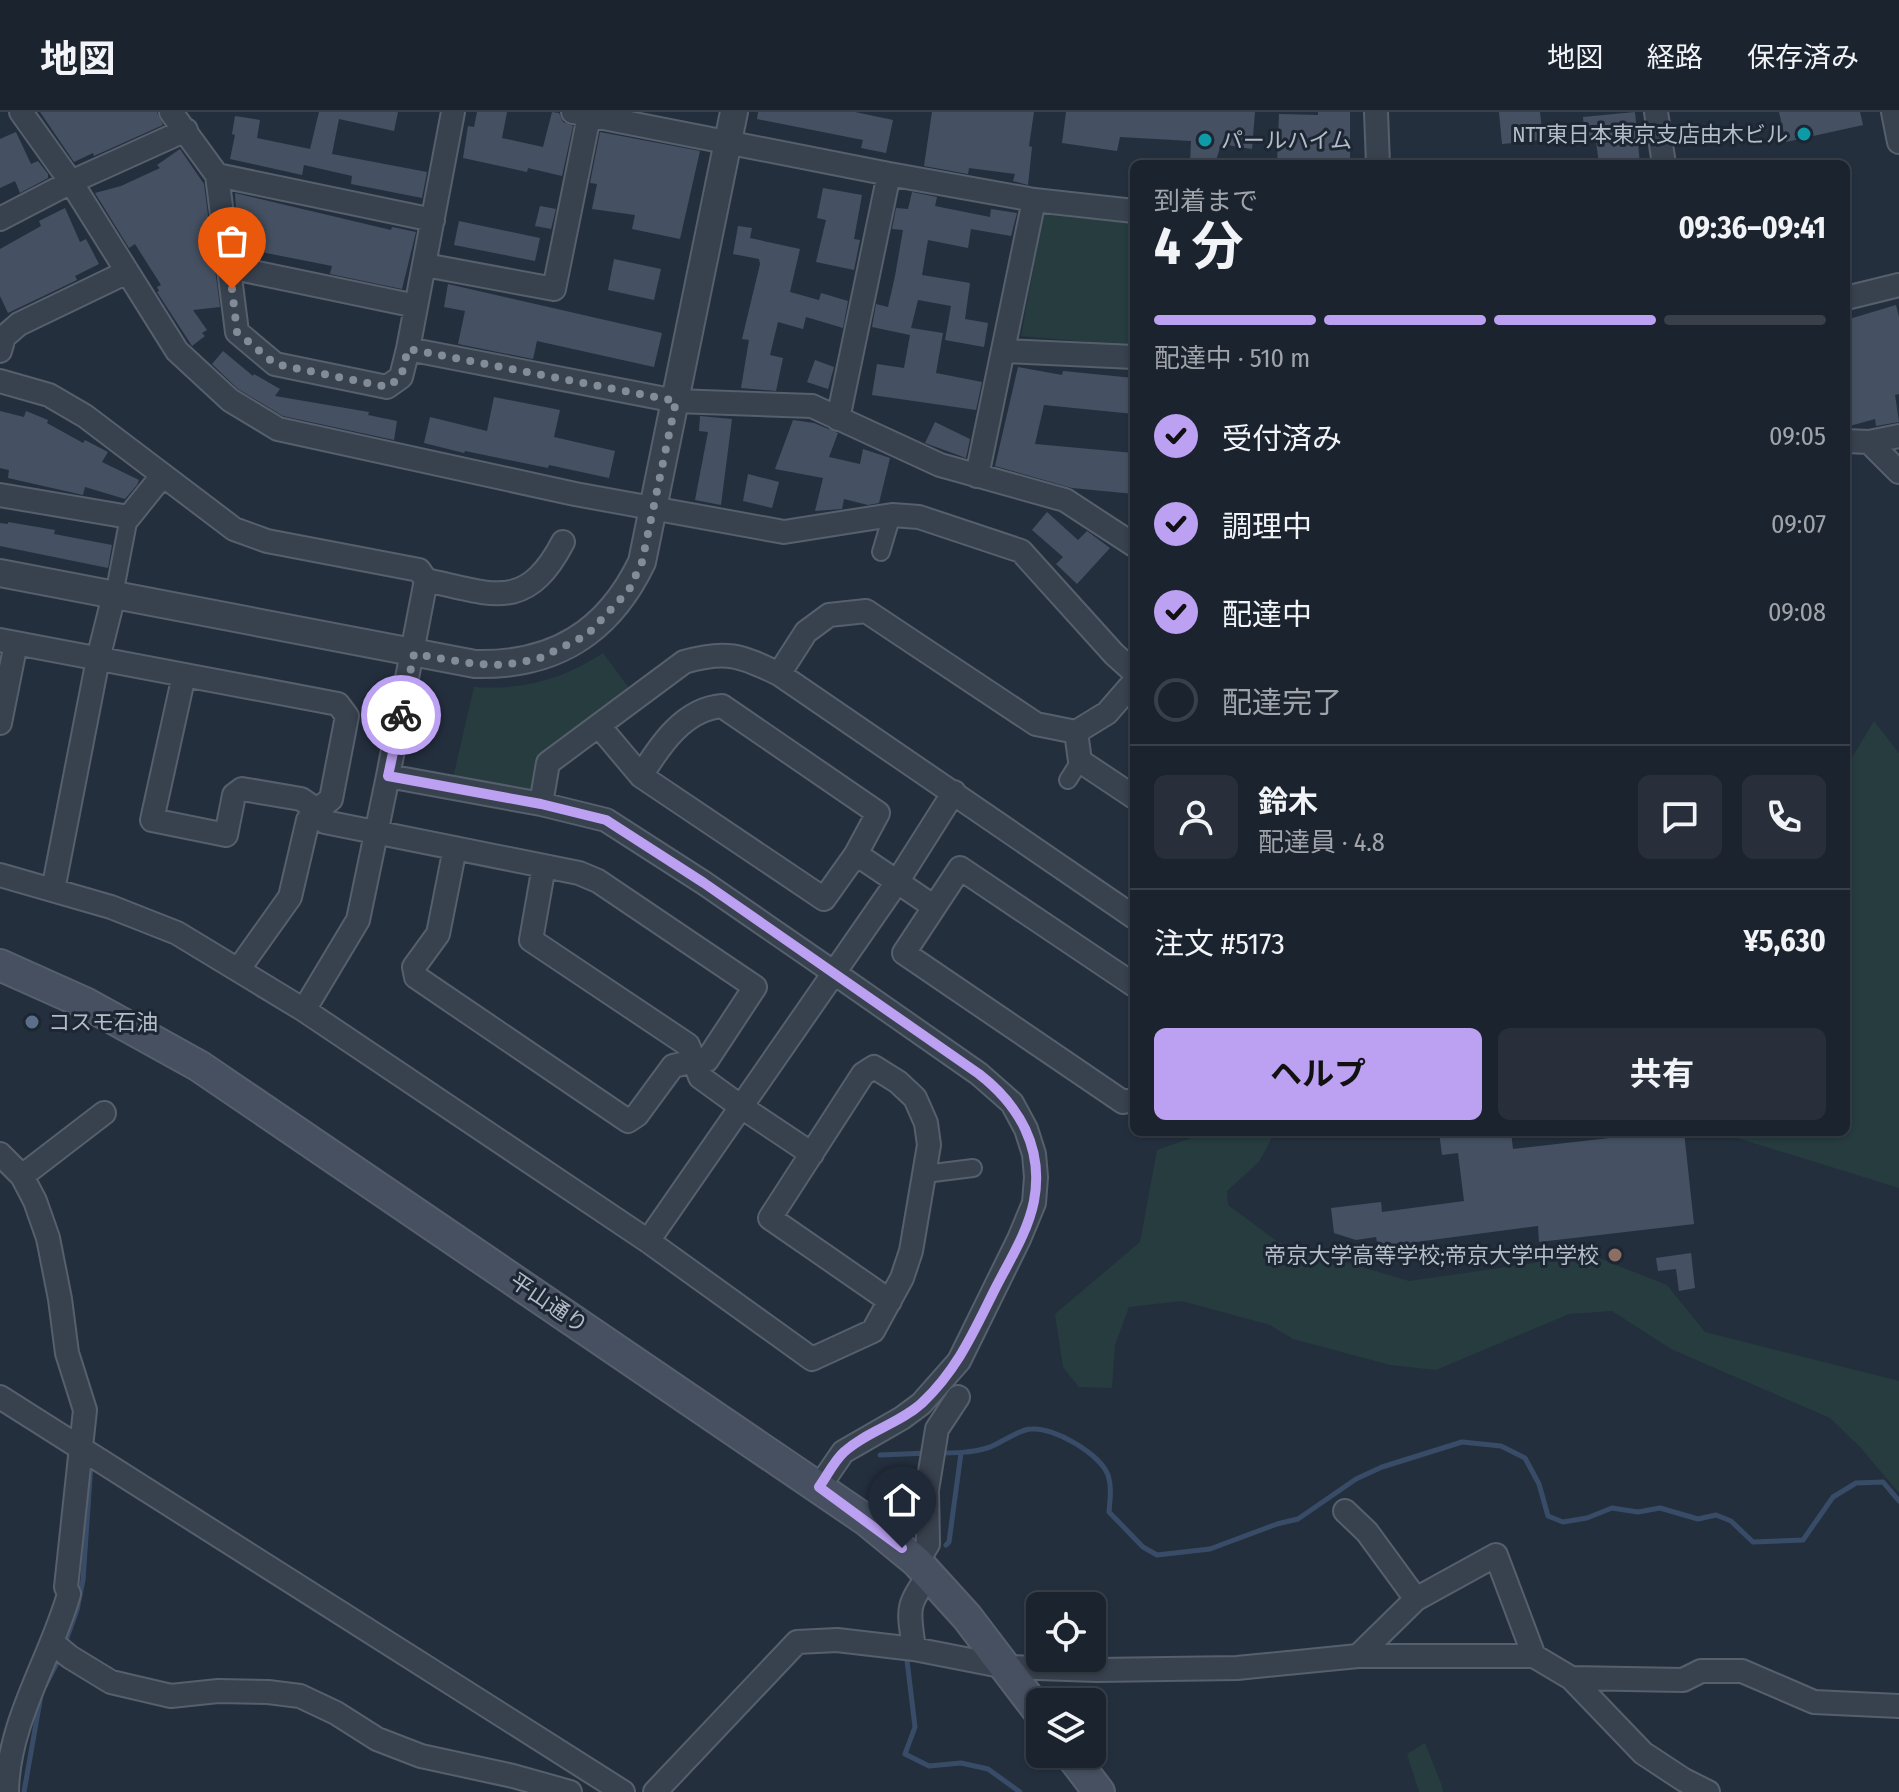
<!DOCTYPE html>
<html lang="ja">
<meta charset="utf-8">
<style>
:root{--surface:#1b232e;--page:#282f3a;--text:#f1f3f6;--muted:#a0a4aa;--line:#39404a;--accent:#bca0f2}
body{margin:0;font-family:"Fira Sans Condensed","Noto Sans JP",sans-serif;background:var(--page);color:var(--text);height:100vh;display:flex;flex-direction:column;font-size:30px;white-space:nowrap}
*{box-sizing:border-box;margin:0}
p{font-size:26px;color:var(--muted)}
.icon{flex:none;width:44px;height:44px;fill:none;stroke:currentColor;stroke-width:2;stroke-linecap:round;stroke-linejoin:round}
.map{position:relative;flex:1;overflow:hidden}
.side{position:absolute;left:1130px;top:48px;width:720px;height:976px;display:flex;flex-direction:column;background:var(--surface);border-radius:12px;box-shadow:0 2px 6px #0004,0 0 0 2px var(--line)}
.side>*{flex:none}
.buttons{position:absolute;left:1026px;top:1480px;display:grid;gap:16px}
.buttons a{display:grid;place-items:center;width:80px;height:80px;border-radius:12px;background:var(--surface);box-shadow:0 2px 6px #0004,0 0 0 2px var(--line);font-size:40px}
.pin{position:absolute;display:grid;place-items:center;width:68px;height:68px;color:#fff;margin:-82px -34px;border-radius:50% 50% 50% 0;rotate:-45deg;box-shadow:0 0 8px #0007}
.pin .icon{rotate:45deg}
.courier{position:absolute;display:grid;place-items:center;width:80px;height:80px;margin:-40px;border:6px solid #bca0f2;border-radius:50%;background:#fff;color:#222;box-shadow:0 2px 10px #0007}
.summary em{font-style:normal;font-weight:700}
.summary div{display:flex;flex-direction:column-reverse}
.summary{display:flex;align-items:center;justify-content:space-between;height:136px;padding:0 24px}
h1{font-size:52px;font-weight:700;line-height:60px}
.bar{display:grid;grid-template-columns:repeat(4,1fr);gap:12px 8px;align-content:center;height:96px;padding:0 24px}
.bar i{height:10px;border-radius:6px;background:var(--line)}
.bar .selected{background:var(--accent)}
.bar p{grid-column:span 4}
.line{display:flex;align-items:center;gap:20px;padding:0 24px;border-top:2px solid var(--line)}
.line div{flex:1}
.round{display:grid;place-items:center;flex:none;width:84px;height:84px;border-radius:12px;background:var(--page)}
ol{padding:0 24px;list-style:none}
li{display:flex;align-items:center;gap:24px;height:88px}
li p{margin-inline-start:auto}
li .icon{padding:8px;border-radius:50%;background:var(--accent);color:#111;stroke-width:4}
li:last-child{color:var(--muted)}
li i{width:44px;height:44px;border:4px solid var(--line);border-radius:50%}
.action{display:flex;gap:16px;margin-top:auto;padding:16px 24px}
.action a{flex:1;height:92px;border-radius:12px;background:var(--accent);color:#111;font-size:32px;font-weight:700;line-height:92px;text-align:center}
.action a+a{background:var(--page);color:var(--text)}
header{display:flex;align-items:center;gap:48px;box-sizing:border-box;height:112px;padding:0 40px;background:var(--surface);border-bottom:2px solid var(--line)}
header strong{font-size:38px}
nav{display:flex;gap:44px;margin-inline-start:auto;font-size:28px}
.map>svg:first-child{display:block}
.green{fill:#263c3f}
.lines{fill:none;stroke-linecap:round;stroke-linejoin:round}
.stream{stroke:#394c67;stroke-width:5}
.building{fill:#455162}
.pedestrian-casing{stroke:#565f6c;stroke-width:20}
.minor-casing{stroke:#565f6c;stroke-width:26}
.tertiary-casing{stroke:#565f6c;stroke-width:30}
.secondary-casing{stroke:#565f6c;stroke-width:34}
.pedestrian{stroke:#38414e;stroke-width:16}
.minor{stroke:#38414e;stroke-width:22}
.tertiary{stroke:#38414e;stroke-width:26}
.secondary{stroke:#465061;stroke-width:30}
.done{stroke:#828b98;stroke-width:8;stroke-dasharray:0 14.4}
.route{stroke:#bca0f2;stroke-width:10}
.culture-dot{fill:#0f9aa8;stroke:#1d2633;stroke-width:3}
.service-dot{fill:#5c6f8a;stroke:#1d2633;stroke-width:3}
.education-dot{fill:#8d6e63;stroke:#1d2633;stroke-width:3}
.labels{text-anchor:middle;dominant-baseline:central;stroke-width:6;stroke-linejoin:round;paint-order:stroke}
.poi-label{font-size:22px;fill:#b4bcc9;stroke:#1d2633;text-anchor:end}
.street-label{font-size:22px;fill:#b4bcc9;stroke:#1d2633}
</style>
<header>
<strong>地図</strong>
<nav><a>地図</a><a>経路</a><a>保存済み</a></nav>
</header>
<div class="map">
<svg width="1899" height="1680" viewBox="0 0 1899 1680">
<rect width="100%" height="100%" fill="#242f3e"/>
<path class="green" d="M1044,98L1134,112V234L1021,224Z
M603,541L632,580L534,677L523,684L452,670L474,575C523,578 562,568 603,541Z
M1874,609L1899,641V1076L1718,1020H1846V651L1850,649Z
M1208,1020H1275L1259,1050L1227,1079L1228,1093L1278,1130L1409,1169L1534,1151L1583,1140L1667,1173L1705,1220L1899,1269V1381L1860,1335L1830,1306L1671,1237L1612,1199L1569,1202L1436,1258L1390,1253L1293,1227L1270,1213L1182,1189L1129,1195L1115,1233L1112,1276L1079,1275L1063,1255L1055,1202L1140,1130L1157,1038Z
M1425,1631L1442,1674L1443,1680H1419L1407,1642Z"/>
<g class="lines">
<path class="stream" d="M938,1341C954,1341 971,1341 987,1336C1001,1332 1018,1317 1032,1317C1054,1315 1100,1342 1108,1363C1112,1375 1110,1387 1109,1400L1143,1435L1157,1443L1210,1437L1277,1412L1298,1407L1356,1367L1382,1355L1462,1330L1501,1334L1525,1346L1539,1372L1548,1404L1563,1410L1587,1406L1612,1396L1638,1400L1660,1396L1698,1407L1716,1403L1731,1409L1753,1430L1803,1428L1833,1385L1856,1371L1883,1370L1899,1389
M880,1343L928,1341
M946,1433L949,1430L961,1341
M64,1534L77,1498L83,1468L91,1351
M906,1540L915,1615L905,1642L929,1654L961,1651L988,1657L1020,1680
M45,1574L61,1543
M24,1680L41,1583"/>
</g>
<path class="building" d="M40,0H157L163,13L94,44L93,41L74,50Z
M319,0H398L394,19L339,7L332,42L427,60L422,86L351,72L352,64L304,53L302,63L230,47L235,23L232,22L235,4L260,8L257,26L310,37Z
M477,0H507L502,26L543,35L552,0L559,1L563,10L573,14L562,64L528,56L527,60L463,46L468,14L474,15Z
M758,0H855L893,8L886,41L861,36L863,28L757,7Z
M932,0H1034L1029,34L1032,35L1028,73L1013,69L1015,62L969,56L968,62L924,54Z
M1066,0H1255L1252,37L1221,32L1215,52H1190L1191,29L1120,25L1117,39L1062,31Z
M1318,0H1350V46L1302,47V52H1277L1279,2L1318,3Z
M1499,0H1540L1543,28L1502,32Z
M1635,0L1640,52H1599L1596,29L1585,30L1583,5Z
M1779,0H1860L1863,13L1786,30Z
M16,20L31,52L38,49L48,62V66L20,81L15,69L0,76V27Z
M600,20L700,39L680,127L632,117L635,103L592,97L597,72L590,71Z
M180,37L204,72L220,195L193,198L207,218L202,221L205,224L192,234L157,180L159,179L157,175L161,173L135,132L129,136L95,81L121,74L160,56L157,53Z
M823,76L862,83L854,127L860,128L854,158L816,150L826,108L817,106Z
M912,80L937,85L935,94L990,105L991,97L1017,101L1011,124L971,117L968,136L928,128L922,163L970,171L965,207L988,211L984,235L945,228L951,194L918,188L911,216L943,221L936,261L982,270L976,298L872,283L877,252L904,256L910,223L872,215L876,192L888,195L895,164L903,118L892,117L896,96L908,97Z
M235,81L391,118L392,115L416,120L402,177L330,162L332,154L261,140L260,146L241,142L239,127L245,104L236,102Z
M540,94L556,97L551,117L535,114Z
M65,96L80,130L86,127L99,152L75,164L77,168L8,201L0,184V137L41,114L39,109Z
M459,109L540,126L535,149L454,133Z
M738,114L752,116L750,126L800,137L790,180L819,188L821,181L848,189L843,216L806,205L803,217L778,210L770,243L783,246L776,279L741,276L749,228L742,227L760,152L759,147L733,142Z
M614,147L661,157L654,188L608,178Z
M448,172L662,221L654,255L537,229L533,247L458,232L465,199L444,195Z
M1896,193L1899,205V282L1895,283L1899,310L1876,314L1875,307L1846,315V208Z
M223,239L253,264L254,262L280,277L275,284L369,300L368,303L397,309L394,328L283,304L238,277L212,252Z
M815,248L834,255L828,277L807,270Z
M1018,255L1062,263L1063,259L1134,266V302L1044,293L1035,332L1134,341V382L1072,376L995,354Z
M494,285L560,298L554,325L615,339L609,366L549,353L548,356L465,339L464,341L424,331L430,305L487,319Z
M0,299L24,305L26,299L48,308L47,311L83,331L85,328L108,340L102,350L139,368L137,373L125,387L85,375L83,383L8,366L9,358L0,356Z
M700,304L732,307L721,393L695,388L708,320L699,319Z
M793,308L814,311L838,321L829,345L860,352L863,337L890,346L879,391L868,393L844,387L842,397L815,399L823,366L775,357Z
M935,310L970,327L966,346L925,331Z
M748,362L779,370L772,396L743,389Z
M1047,400L1078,428L1087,419L1110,436L1077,472L1056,452L1063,445L1032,418Z
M8,410L55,418L54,422L112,433L108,456L0,434V411L8,412Z
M1439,1020H1511L1513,1037L1662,1020H1684L1694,1112L1539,1130L1538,1114L1378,1135L1376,1125L1356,1128L1334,1121L1331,1096L1381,1090L1382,1100L1464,1089L1458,1041L1442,1043Z
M1691,1141L1695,1176L1679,1179L1676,1157L1658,1159L1656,1146Z"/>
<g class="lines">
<g class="pedestrian-casing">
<path id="pedestrian" d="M881,440L892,403
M114,483L129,405
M1068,668L1080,649
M925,1062L973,1056"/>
</g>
<g class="minor-casing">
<path id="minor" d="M21,0L71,70L177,239L230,288L278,317L575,382L784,420L892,403L919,405L1021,439L1114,542L1134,560
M171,0L217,63L433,108
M573,0L889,62L1034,88L1134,99
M1376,0L1378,52
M1656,0L1664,52
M1893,0L1899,30
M217,63L237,220L275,252L387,275L401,265L408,237L453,0
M0,107L71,70L186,18
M425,153L554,177L589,4
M229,155L416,194
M1846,186L1899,173
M408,237L676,289L812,294L940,353L1065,388L1134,433
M0,239L4,225L19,212L127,160
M1005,239L1134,245
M0,269L49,283L85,304L234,417L267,429L419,458L426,468L388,664L541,692L606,708L704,771L833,860L979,962L1012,991L1026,1017L1034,1042L1036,1065L1034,1091L1019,1127L959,1249L921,1292L902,1306L843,1340L819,1375
M838,307L889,62
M1846,329L1869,330L1899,324
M1869,330L1899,360
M977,364L1034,88
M0,383L129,405L162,364
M426,468C492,482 526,501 563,430
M0,528L338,592L347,604L331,687L317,698L325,710L579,761L598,769L755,875L707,948L694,949L700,965L740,994L812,1042
M779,562L806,520L829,503L866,499L1036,612L1076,620L1107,601L1134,570
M184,563L152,708L226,723L234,683L242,677L301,687L317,698L308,708L290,785L238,858
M0,611L16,531
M599,614L641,664C660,633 684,597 722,594L878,701L856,742L824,787L641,664
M1076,620L1080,649L1134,685
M541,692L548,651L684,550C726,538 740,543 779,562L1134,805
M455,736L438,822L414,855L416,865L628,1009L637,1003L673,954L694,949L688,933L531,828L544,754
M856,742L933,794
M0,763L111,795L177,821L304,898L648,1129L812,1247L873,1219L902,1166L911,1139L929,1033L926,1011L915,986L898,970L874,955L863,962L770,1106L890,1189
M53,778L98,547L114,483
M1134,873L960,756L904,841L1123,990L1134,988
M304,898L358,808L388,664
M0,1042L22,1064L35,1089L48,1126L60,1187L67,1241L85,1298L66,1475L69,1482C50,1548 8,1610 7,1680
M22,1064L104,1001
M648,1129L897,770L954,680
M0,1285L623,1680
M1345,1399L1367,1420L1416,1487
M917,1450L928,1432L927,1378L937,1317L958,1285
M53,1531L70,1545L111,1570L171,1584L218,1579L268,1580L300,1584L336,1601L377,1627L421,1644L513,1664L570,1680
M914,1537C909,1498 905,1495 929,1463
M1358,1544L1416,1487L1496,1443L1534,1544
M1571,1566L1683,1568L1701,1559H1742L1814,1590L1899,1594
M655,1680L797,1530L837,1528L914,1537L1006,1555L1097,1558L1237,1556L1358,1544H1534L1571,1566L1643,1641L1684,1668L1708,1680"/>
</g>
<g class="tertiary-casing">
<path id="tertiary" d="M0,461L475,552C554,554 608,521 642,450L734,0"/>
</g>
<g class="secondary-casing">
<path id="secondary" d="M0,853L87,892L199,954L866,1408L917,1450L967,1505L1040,1601
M1070,1642L1099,1680"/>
</g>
<use href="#pedestrian" class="pedestrian"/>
<use href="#minor" class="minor"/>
<use href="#tertiary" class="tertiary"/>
<use href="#secondary" class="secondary"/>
</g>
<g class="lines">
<path class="done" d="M232,177L237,220L275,252L387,275L401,265L408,237L676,289L642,450L629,478L587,523L538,547L504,553L475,552L414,542L401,603"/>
<path class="route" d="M401,603L388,664L541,692L606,708L704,771L979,962C1019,993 1044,1036 1034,1089C1028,1120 1008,1151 994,1179C973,1221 957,1258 922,1291C899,1312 867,1319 844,1340C834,1349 827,1364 819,1375L902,1436"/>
</g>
<g class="culture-dot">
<circle cx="1804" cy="22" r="8"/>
<circle cx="1205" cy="28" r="8"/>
</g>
<circle class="service-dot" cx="32" cy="910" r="8"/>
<circle class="education-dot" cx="1615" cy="1143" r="8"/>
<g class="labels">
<g class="poi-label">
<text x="1788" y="22">NTT東日本東京支店由木ビル</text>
<text x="1221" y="28" text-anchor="start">パールハイム</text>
<text x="48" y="910" text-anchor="start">コスモ石油</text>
<text x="1599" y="1143">帝京大学高等学校;帝京大学中学校</text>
</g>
<g class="street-label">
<text transform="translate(549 1191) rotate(34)">平山通り</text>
</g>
</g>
</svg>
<div class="buttons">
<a><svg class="icon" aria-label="locate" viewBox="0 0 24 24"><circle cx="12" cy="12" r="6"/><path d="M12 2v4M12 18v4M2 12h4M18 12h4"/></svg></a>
<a><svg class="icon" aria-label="layers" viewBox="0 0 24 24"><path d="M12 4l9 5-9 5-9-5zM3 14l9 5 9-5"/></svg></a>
</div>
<div class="pin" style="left:232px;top:177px;background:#ea580c"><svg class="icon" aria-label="bag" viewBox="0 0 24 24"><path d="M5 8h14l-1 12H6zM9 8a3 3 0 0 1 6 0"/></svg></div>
<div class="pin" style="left:902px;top:1436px;background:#1f2937"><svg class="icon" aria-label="home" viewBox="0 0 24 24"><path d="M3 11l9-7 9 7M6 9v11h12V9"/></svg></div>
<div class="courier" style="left:401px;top:603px"><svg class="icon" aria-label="bike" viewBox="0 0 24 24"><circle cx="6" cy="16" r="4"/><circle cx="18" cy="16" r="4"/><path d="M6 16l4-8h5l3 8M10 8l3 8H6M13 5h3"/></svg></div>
<section class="side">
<div class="summary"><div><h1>4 分</h1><p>到着まで</p></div><em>09:36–09:41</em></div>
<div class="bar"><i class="selected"></i><i class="selected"></i><i class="selected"></i><i></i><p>配達中 · 510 m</p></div>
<ol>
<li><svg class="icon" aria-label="check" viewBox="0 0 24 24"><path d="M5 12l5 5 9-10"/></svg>受付済み<p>09:05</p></li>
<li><svg class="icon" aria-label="check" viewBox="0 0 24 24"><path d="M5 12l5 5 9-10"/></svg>調理中<p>09:07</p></li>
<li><svg class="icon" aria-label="check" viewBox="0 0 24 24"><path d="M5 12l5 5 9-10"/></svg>配達中<p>09:08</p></li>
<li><i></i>配達完了</li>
</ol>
<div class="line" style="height:144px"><a class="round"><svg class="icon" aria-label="person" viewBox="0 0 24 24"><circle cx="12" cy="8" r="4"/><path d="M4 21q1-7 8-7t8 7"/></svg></a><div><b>鈴木</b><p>配達員 · 4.8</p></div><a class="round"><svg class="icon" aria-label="chat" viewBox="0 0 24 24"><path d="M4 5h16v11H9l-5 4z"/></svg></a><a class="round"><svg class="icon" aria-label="phone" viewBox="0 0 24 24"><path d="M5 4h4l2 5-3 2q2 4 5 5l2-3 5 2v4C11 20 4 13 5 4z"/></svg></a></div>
<div class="line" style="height:104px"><div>注文 #5173</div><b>¥5,630</b></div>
<div class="action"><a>ヘルプ</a><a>共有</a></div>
</section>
</div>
